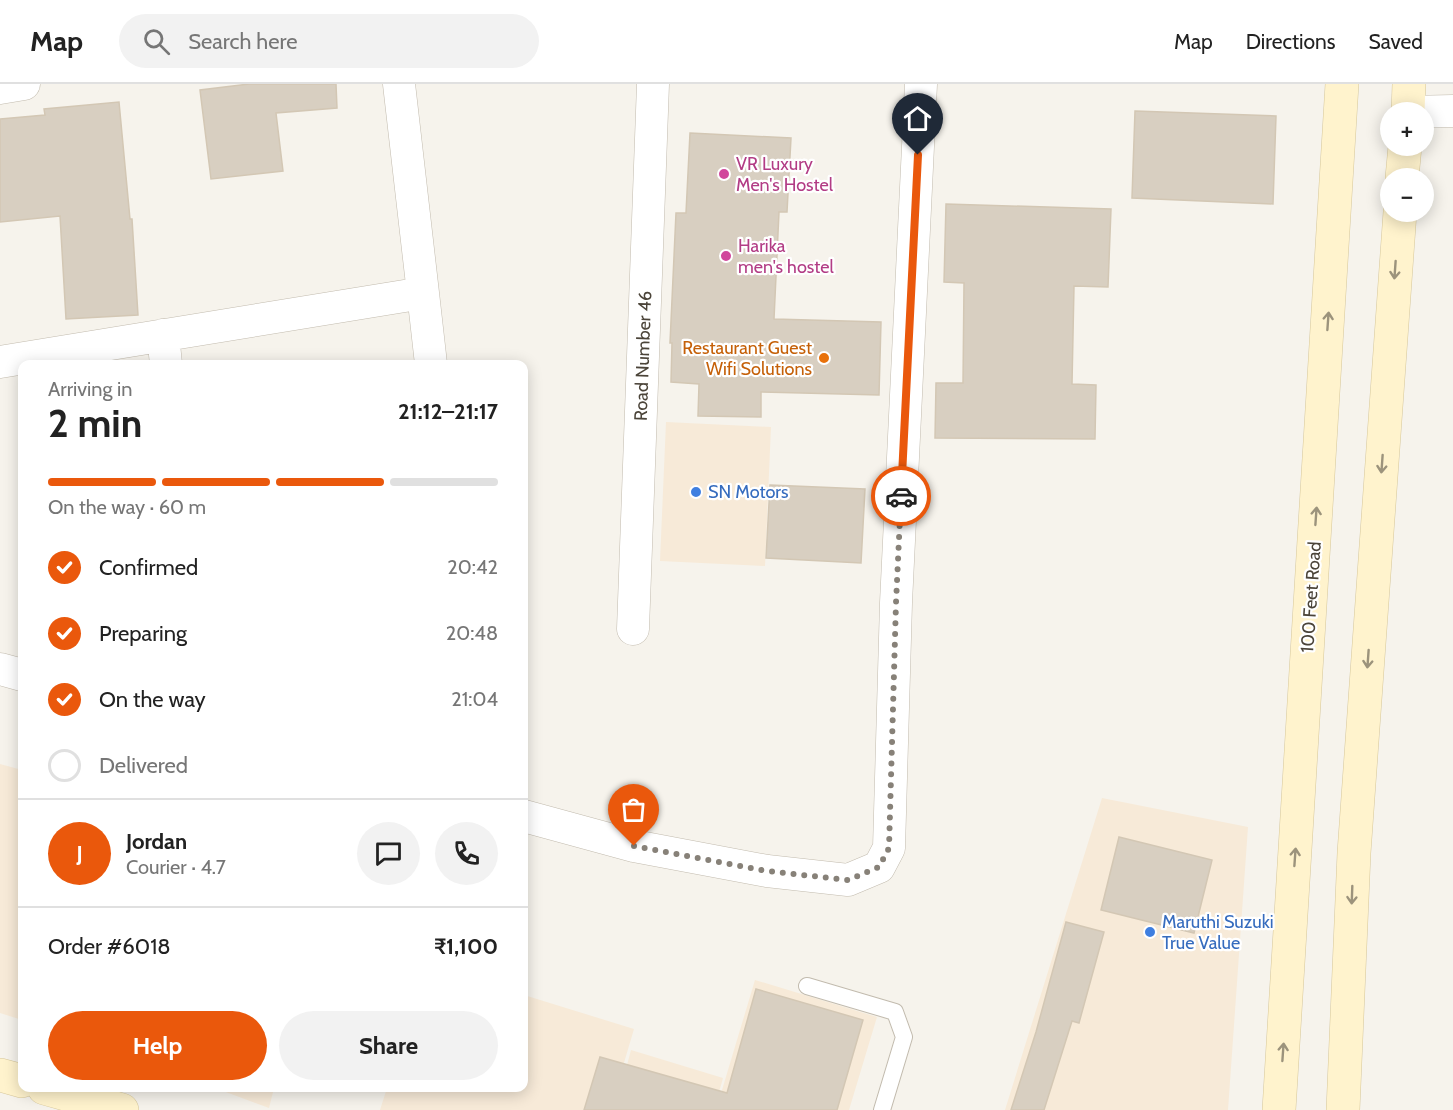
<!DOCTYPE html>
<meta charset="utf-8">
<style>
:root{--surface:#fff;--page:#f2f2f2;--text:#222;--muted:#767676;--line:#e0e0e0;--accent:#ea580c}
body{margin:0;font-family:Cabin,sans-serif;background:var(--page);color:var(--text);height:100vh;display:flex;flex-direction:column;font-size:22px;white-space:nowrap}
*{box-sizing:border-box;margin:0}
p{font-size:20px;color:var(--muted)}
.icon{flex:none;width:33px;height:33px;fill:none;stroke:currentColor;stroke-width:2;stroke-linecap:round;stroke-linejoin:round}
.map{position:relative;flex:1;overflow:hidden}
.panel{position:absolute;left:18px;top:276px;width:510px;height:732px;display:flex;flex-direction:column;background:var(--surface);border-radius:12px;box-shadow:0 3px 15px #0003}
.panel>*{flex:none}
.controls{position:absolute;left:1380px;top:18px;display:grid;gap:12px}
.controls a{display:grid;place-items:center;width:54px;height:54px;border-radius:50%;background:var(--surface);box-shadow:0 3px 15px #0003;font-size:30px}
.pin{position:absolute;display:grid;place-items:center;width:51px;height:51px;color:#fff;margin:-62px -26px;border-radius:50% 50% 50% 0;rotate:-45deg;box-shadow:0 0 6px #0007}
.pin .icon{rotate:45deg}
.courier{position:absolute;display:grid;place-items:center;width:60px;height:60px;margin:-30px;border:4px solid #ea580c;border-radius:50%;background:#fff;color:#222;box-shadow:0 2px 8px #0007}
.overview em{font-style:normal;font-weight:700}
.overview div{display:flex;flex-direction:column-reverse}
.overview{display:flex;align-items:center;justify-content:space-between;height:102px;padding:0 30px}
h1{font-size:39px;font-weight:700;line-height:45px}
.bar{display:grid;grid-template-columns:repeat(4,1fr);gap:9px 6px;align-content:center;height:72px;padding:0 30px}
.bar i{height:8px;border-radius:4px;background:var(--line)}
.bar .current{background:var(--accent)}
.bar p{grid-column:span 4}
.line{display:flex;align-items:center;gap:15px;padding:0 30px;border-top:2px solid var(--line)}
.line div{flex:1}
.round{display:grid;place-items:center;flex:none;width:63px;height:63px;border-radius:32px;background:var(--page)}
ol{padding:0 30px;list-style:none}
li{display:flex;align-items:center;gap:18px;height:66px}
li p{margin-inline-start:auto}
li .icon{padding:6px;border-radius:50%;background:var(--accent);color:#fff;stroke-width:4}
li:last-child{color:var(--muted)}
li i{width:33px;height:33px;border:3px solid var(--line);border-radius:50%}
.action{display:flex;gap:12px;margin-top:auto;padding:12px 30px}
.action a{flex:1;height:69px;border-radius:36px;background:var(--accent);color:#fff;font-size:24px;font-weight:700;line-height:69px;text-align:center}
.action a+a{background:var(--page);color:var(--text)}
header{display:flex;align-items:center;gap:36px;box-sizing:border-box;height:84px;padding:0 30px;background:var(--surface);border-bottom:2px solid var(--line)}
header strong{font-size:28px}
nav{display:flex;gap:33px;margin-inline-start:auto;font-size:21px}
.search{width:420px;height:54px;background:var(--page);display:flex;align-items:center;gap:15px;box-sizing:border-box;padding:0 21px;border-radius:33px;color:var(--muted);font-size:22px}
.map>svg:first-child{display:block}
.commercial{fill:#f7ead8}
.building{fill:#d8cfc1;stroke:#d3c7b4;stroke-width:1.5}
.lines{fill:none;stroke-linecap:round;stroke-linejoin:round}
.service-casing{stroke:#c2bbae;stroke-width:18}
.minor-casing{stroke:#c2bbae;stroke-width:33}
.secondary-casing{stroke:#d6c79b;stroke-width:34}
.service{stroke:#fff;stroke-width:16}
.minor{stroke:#fff;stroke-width:32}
.secondary{stroke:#fff3cd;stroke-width:33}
.oneway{stroke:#9c937c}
.done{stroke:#878178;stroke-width:6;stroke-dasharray:0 10.8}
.route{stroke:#ea580c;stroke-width:8}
.hotel-dot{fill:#d1479c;stroke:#fff;stroke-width:2}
.food-dot{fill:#e8710a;stroke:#fff;stroke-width:2}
.shop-dot{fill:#3f7fe0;stroke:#fff;stroke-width:2}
.labels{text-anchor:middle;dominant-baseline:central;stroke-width:4.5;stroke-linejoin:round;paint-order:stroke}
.hotel-label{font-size:18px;fill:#b23c85;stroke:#fff;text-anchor:start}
.food-label{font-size:18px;fill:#c56008;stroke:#fff;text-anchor:end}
.street-label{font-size:18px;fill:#4b4439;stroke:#fff}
.shop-label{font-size:18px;fill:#366cbe;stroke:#fff;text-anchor:start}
</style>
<header>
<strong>Map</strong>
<div class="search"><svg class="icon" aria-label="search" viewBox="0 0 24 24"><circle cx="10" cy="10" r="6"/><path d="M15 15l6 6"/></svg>Search here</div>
<nav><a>Map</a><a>Directions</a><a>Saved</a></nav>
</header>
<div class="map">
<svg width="1453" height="1026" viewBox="0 0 1453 1026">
<rect width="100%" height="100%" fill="#f6f3ec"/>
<path class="commercial" d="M666,338L771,343L765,482L660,477Z
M0,680L22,686V936L0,929Z
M1102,714L1248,743L1228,1026H1005Z
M755,896L877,933L849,1026H716Z
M524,911L634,945L610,1026H380L387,1004H524Z
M631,966L723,994L714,1026H615Z
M215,1004H274L269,1024Z"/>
<path class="building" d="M249,0H336L337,24L276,29L283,87L211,95L200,6Z
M119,18L130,135H132L138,231L66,235L60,132L0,138V35L45,31L44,25Z
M1135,27L1276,32L1273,120L1132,114Z
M690,49L791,54L787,128H779L774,235L881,238L879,311L761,308V333L698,332L699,300L671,298L672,259H670L676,129H686Z
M946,120L1111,125L1108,203L1074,202L1072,300L1096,301L1095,355L935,354L936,299H963L964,199L944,198Z
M770,401L865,405L861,479L766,474Z
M1119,753L1212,776L1194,849L1101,826Z
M1066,838L1104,848L1079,939L1072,937L1044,1026H1011L1036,948Z
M756,905L863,936L837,1026H584L600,973L727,1009Z"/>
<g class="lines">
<g class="service-casing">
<path id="service" d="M807,902L895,928L904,953L882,1026"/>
</g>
<g class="minor-casing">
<path id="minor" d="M0,4L24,0
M1408,28L1453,27
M423,209L431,280
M163,251L166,280
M0,278L423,209L399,0
M633,545L653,0
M0,585L22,591
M524,732L634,762L767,787L848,796L879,783L889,764L896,519L921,0"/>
</g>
<g class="secondary-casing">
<path id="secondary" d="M1408,28L1409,0
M1402,94L1405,62
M0,991L22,997
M44,1004L122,1026
M1279,1026L1342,0
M1343,1026L1354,769L1400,128"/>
</g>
<use href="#service" class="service"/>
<use href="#minor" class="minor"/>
<use href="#secondary" class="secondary"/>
</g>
<defs><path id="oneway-shaft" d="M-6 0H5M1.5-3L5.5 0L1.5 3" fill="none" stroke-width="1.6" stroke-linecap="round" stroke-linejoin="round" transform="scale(1.5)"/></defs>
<g class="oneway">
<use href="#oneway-shaft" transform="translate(1395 186) rotate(94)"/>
<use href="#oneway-shaft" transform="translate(1328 237) rotate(-86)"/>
<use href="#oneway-shaft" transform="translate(1382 380) rotate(94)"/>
<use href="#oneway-shaft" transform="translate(1316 432) rotate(-86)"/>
<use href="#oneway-shaft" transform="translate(1368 575) rotate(94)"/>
<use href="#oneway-shaft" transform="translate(1295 773) rotate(-86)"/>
<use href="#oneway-shaft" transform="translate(1352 811) rotate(92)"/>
<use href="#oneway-shaft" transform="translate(1283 968) rotate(-86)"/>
</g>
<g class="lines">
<path class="done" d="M634,762L767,787L848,796L879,783L889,764L896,519L901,412"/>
<path class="route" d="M901,412L918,71"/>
</g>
<g class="hotel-dot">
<circle cx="724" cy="90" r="6"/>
<circle cx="726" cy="172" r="6"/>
</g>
<circle class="food-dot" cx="824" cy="274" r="6"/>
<g class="shop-dot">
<circle cx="696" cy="408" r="6"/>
<circle cx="1150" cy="848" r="6"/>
</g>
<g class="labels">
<g class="hotel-label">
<text x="736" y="80">VR Luxury<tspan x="736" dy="21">Men's Hostel</tspan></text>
<text x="738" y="162">Harika<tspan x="738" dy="21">men's hostel</tspan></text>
</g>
<g class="food-label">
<text x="812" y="264">Restaurant Guest<tspan x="812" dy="21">Wifi Solutions</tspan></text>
</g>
<g class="street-label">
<text transform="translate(643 272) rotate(-88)">Road Number 46</text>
<text transform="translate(1311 513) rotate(-86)">100 Feet Road</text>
</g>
<g class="shop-label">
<text x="708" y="408">SN Motors</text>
<text x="1162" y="838">Maruthi Suzuki<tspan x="1162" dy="21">True Value</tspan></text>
</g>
</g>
</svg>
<div class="controls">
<a>+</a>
<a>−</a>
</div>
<div class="pin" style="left:634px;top:762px;background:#ea580c"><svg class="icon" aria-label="bag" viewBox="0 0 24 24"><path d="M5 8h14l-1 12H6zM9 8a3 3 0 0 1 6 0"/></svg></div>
<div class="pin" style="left:918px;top:71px;background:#1f2937"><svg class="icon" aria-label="home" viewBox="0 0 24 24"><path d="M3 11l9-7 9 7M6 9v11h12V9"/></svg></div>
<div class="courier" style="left:901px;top:412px"><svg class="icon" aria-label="car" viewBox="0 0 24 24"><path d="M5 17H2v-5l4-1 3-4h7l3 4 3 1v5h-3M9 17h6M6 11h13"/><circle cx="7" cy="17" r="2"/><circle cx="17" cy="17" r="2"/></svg></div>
<section class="panel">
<div class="overview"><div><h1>2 min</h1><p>Arriving in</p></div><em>21:12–21:17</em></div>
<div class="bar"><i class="current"></i><i class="current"></i><i class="current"></i><i></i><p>On the way · 60 m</p></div>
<ol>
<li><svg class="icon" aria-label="check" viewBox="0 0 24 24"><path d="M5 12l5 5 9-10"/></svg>Confirmed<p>20:42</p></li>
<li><svg class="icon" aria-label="check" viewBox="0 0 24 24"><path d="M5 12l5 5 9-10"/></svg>Preparing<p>20:48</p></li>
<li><svg class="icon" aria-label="check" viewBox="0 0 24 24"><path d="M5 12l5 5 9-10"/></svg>On the way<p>21:04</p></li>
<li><i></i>Delivered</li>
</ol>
<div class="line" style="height:108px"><b class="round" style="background:var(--accent);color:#fff">J</b><div><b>Jordan</b><p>Courier · 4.7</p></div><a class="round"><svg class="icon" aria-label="chat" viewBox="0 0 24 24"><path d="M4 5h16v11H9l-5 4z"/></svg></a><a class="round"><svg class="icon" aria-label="phone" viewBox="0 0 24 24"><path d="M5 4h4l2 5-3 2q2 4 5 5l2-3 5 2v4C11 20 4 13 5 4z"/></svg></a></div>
<div class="line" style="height:78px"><div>Order #6018</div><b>₹1,100</b></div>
<div class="action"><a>Help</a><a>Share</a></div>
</section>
</div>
